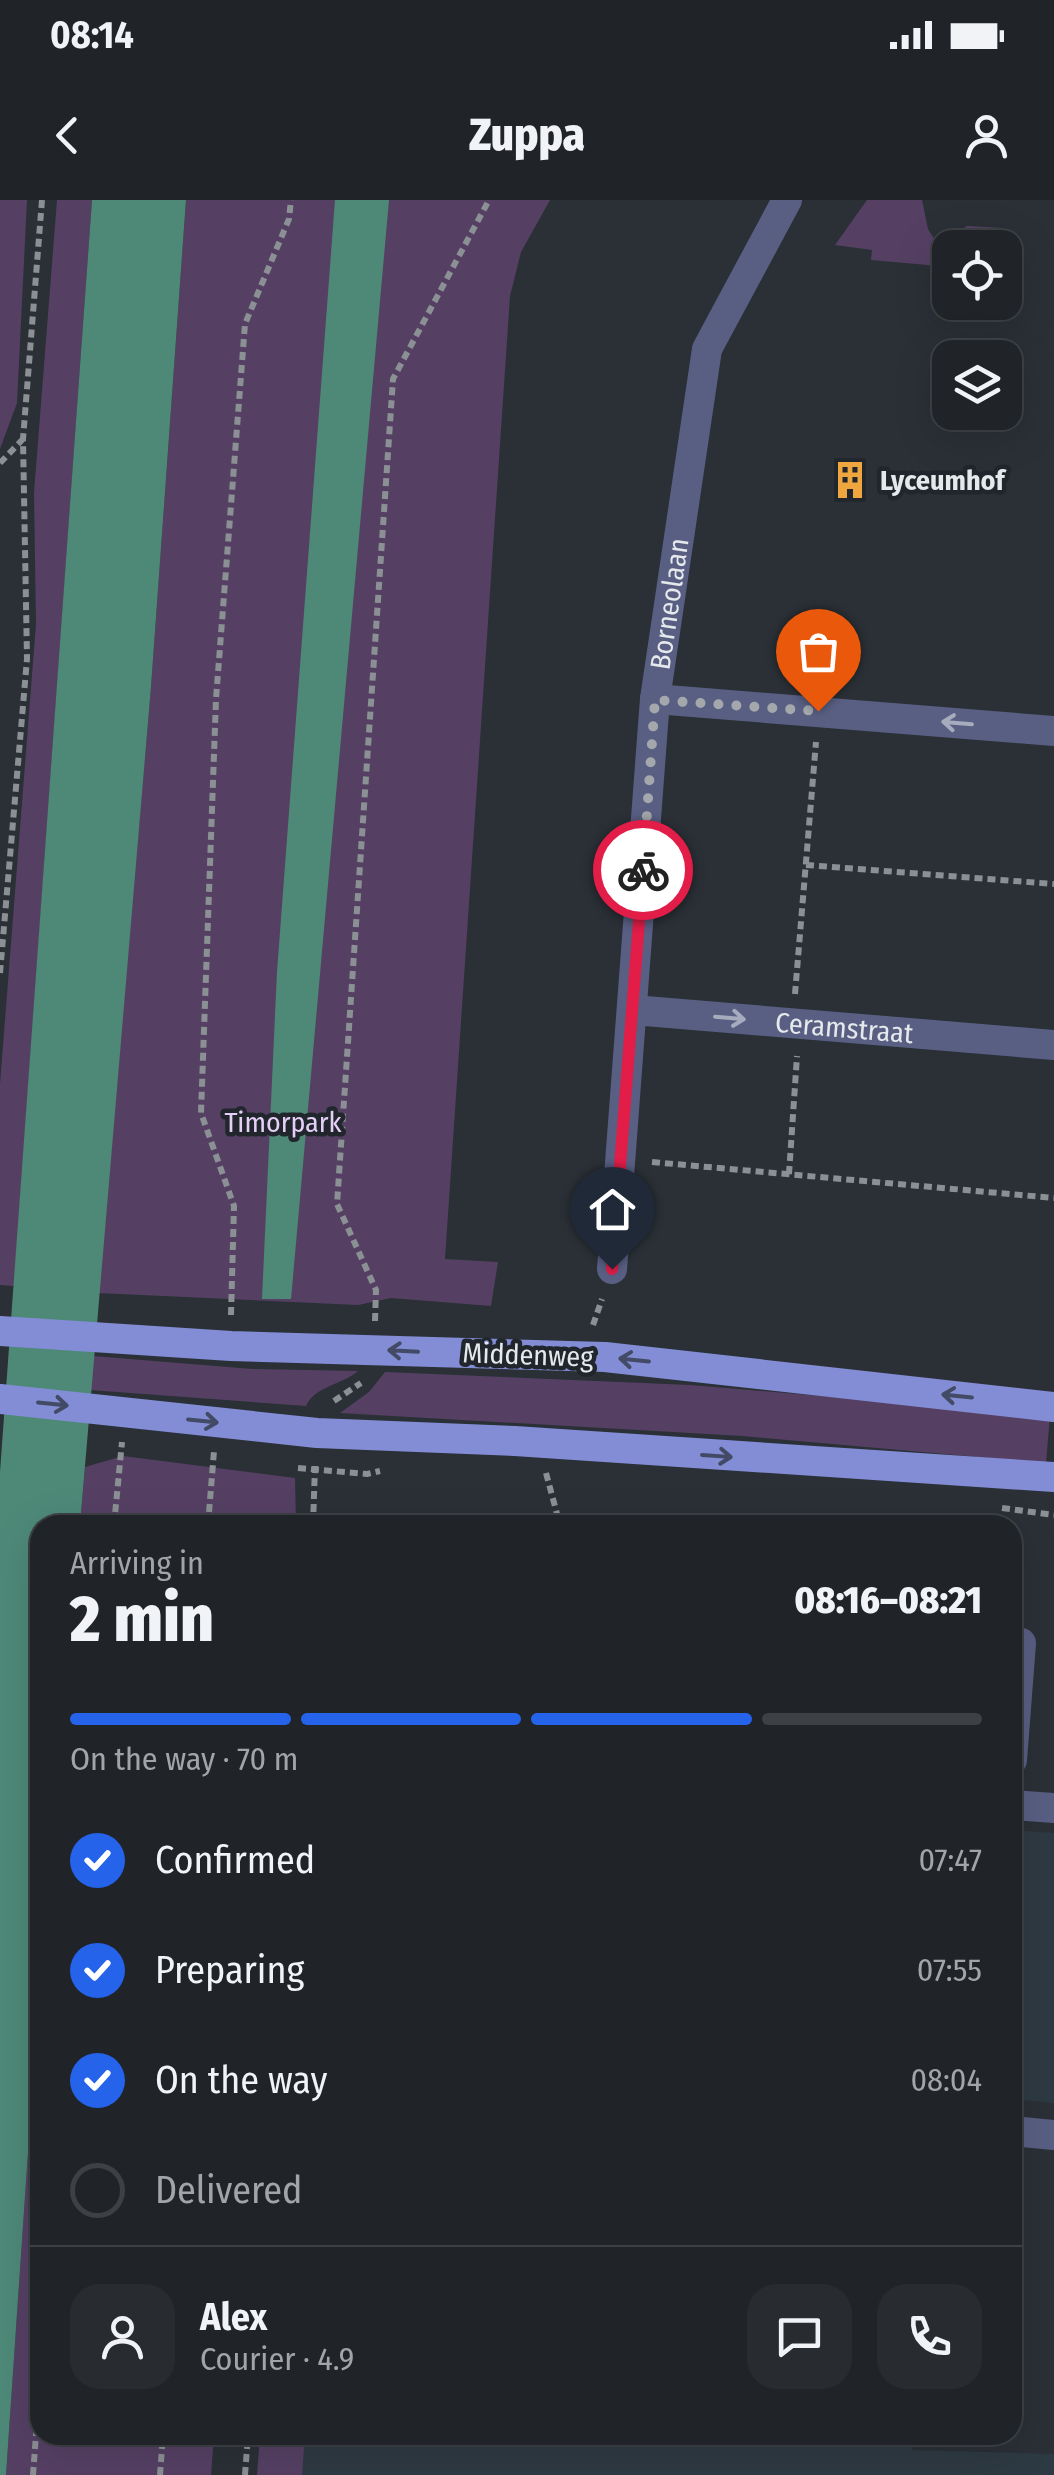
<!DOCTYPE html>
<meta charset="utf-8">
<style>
:root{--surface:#202428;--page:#282c30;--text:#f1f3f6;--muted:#a2a4a8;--line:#3d4145;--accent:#2563eb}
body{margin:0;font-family:"Fira Sans Condensed",sans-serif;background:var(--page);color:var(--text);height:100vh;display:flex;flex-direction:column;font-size:38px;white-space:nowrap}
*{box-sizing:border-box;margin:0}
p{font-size:32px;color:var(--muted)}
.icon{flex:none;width:55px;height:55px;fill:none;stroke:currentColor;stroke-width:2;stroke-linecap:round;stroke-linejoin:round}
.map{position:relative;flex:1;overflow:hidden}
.drawer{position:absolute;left:30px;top:1315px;width:992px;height:930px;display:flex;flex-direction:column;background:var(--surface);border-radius:30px;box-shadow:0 10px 40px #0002,0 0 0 2px var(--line)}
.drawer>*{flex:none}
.buttons{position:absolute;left:932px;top:30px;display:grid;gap:20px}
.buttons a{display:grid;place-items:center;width:90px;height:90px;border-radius:20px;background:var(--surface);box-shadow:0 10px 40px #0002,0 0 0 2px var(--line);font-size:50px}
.pin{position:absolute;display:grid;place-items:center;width:85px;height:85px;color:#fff;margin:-102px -42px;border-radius:50% 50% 50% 0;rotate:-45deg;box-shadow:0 0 10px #0007}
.pin .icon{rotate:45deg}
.courier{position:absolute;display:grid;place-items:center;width:100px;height:100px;margin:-50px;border:8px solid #e11d48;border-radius:50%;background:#fff;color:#222;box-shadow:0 2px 12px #0007}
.overview em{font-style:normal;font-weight:800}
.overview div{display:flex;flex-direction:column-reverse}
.overview{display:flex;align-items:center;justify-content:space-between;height:170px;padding:0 40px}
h1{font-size:65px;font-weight:800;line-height:75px}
.bar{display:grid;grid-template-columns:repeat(4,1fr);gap:15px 10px;align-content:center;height:120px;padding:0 40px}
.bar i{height:12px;border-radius:8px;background:var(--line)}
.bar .active{background:var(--accent)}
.bar p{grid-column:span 4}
.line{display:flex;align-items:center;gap:25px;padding:0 40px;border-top:2px solid var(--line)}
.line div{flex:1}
.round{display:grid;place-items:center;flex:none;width:105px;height:105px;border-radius:30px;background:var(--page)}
ol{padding:0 40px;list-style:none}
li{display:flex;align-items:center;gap:30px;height:110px}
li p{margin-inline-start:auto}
li .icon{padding:10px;border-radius:50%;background:var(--accent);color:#fff;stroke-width:4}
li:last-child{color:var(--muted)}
li i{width:55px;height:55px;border:5px solid var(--line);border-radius:50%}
.status{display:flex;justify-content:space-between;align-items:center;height:70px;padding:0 50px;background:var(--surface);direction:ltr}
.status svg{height:28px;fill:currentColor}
header{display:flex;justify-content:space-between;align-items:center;height:130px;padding:0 40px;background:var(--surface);font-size:45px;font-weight:800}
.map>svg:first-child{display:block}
.built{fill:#2e3a43}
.green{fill:#554064}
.water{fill:#4e8978}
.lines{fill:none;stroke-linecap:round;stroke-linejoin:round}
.path{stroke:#8b9094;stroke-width:6;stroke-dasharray:8 5;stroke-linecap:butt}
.minor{stroke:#595f83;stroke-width:30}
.major{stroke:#828dd5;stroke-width:30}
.oneway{stroke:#a6abbd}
.oneway2{stroke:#424a66}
.done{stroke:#a4a8ac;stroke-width:10;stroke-dasharray:0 18}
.route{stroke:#e11d48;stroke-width:12}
.labels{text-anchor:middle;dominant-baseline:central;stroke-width:9;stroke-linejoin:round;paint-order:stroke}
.poi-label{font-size:28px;font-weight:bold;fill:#e5e9ec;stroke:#20262b;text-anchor:start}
.street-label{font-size:28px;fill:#e5e9ec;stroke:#20262b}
.park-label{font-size:28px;fill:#e5cff6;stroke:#20262b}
</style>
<div class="status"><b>08:14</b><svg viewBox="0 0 49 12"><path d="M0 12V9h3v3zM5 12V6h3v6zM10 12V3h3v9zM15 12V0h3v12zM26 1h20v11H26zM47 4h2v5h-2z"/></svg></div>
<header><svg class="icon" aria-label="back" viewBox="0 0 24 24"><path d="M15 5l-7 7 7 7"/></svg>Zuppa<svg class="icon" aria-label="person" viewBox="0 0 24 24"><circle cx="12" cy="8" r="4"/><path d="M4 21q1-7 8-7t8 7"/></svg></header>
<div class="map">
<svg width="1054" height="2275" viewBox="0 0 1054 2275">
<rect width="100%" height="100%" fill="#2a3036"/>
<path class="built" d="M1012,1630L1054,1633V1903L1013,1899Z
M263,2235H913L912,2250L1054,2254V2275H260Z"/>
<path class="green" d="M0,0H27L17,203L0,249Z
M57,0H92L14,1086L0,1085V884L36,424L34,293Z
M186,0H550L521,52L510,96L445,1059L498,1062L491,1106L391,1098L358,1105L98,1093L151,487Z
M867,0H922L928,29L938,45L967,26L1003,28L1004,45L1010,50L1008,72L1005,48H950V67L871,60L872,50L835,45Z
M93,1156L252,1169L358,1171C342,1185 315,1186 306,1206L90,1190Z
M385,1172L690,1185L1050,1215L1046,1263L742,1236L340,1213L369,1192Z
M123,1256L295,1278L296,1325H279L278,1319L238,1318L237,1325H80L85,1267Z
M40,1777V2235H214L211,2275H6Z
M260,2235H305L302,2275H257Z"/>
<path class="water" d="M92,0H186L151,487L80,1325H40V1777L6,2275H0V1272Z
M335,0H389L291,1099H262L277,772Z"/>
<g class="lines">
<path class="path" d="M0,263L23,239
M806,665L1054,684
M0,773L27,459L23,239L42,0
M795,794L816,542
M652,962L1054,998
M789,974L797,856
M231,1115L234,1006L201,913L216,499L245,124L289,19L291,0
M375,1121L376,1090L337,1004L393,179L489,0
M593,1125L602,1099
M334,1201L361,1183
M298,1268L367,1274L380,1271
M546,1273L560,1325
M1002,1308L1054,1315
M114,1325L122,1242
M208,1325L214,1251
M313,1325L315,1266
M33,2275L40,2182
M160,2275L163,2235
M245,2275L248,2235"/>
<g class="minor">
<path d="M655,499L1054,531"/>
<path id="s1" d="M633,810L1054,845"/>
<path id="s2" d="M612,1069L655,499L707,149L787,0"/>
<path d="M1012,1560L1021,1443"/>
<path d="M1012,1605L1054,1608"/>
<path d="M1012,1931L1054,1935"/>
</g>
<path class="major" d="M0,1131L231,1146L605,1157L1054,1207
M0,1199L317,1233L515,1241L1054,1277"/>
</g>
<defs><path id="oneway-shaft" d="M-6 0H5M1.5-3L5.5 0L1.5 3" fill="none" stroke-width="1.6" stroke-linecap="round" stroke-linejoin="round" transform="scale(2.5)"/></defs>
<g class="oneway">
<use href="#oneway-shaft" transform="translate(957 523) rotate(-175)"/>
<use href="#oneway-shaft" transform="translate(730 818) rotate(5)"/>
</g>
<g class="oneway2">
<use href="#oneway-shaft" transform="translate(403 1151) rotate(-177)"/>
<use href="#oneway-shaft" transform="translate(634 1160) rotate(-174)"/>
<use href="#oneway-shaft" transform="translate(957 1196) rotate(-174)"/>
<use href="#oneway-shaft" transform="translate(53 1204) rotate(6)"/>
<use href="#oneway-shaft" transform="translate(203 1221) rotate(6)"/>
<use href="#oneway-shaft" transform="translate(717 1256) rotate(4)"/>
</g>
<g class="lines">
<path class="done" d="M643,670L655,500L818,511"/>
<path class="route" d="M612,1069L643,670"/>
</g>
<defs>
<g id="building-bare" transform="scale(3)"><path d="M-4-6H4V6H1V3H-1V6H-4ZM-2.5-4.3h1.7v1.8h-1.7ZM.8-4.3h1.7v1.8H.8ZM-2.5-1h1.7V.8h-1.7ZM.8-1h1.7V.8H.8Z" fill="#f0a63e" stroke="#20262b" stroke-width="2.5" paint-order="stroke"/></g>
</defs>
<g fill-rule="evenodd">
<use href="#building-bare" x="850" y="280"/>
</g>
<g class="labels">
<g class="poi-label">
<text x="880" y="280">Lyceumhof</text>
</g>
<g class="street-label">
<text stroke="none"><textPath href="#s2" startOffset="668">Borneolaan</textPath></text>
<text stroke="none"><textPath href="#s1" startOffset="212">Ceramstraat</textPath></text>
<text transform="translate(528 1155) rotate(2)">Middenweg</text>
</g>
<g class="park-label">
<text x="283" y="922">Timorpark</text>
</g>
</g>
</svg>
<div class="buttons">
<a><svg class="icon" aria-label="locate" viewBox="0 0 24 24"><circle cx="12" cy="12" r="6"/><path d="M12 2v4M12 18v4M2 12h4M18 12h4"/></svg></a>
<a><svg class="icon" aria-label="layers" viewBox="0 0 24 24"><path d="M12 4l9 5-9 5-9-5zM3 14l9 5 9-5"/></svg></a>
</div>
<div class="pin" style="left:818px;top:511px;background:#ea580c"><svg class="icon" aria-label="bag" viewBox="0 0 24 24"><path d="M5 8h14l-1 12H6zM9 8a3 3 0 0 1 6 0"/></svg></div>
<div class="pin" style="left:612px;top:1069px;background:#1f2937"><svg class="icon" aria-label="home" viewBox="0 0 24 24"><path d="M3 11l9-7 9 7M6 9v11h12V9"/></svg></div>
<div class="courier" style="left:643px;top:670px"><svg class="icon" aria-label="bike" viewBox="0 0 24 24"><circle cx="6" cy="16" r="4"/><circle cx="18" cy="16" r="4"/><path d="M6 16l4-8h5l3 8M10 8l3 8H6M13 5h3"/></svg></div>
<section class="drawer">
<div class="overview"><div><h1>2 min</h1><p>Arriving in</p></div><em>08:16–08:21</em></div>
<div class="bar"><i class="active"></i><i class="active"></i><i class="active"></i><i></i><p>On the way · 70 m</p></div>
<ol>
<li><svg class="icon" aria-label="check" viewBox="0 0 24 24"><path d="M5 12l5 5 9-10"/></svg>Confirmed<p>07:47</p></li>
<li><svg class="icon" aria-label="check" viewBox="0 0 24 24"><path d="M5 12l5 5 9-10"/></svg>Preparing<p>07:55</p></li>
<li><svg class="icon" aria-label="check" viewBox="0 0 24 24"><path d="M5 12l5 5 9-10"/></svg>On the way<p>08:04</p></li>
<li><i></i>Delivered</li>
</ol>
<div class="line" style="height:180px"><a class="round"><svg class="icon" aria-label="person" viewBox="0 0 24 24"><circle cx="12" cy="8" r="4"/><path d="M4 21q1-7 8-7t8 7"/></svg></a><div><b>Alex</b><p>Courier · 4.9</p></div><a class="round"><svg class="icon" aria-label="chat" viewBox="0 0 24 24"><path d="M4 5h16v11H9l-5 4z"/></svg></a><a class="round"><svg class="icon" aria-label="phone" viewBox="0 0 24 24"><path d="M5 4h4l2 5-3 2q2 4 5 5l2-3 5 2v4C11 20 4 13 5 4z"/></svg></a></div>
</section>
</div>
